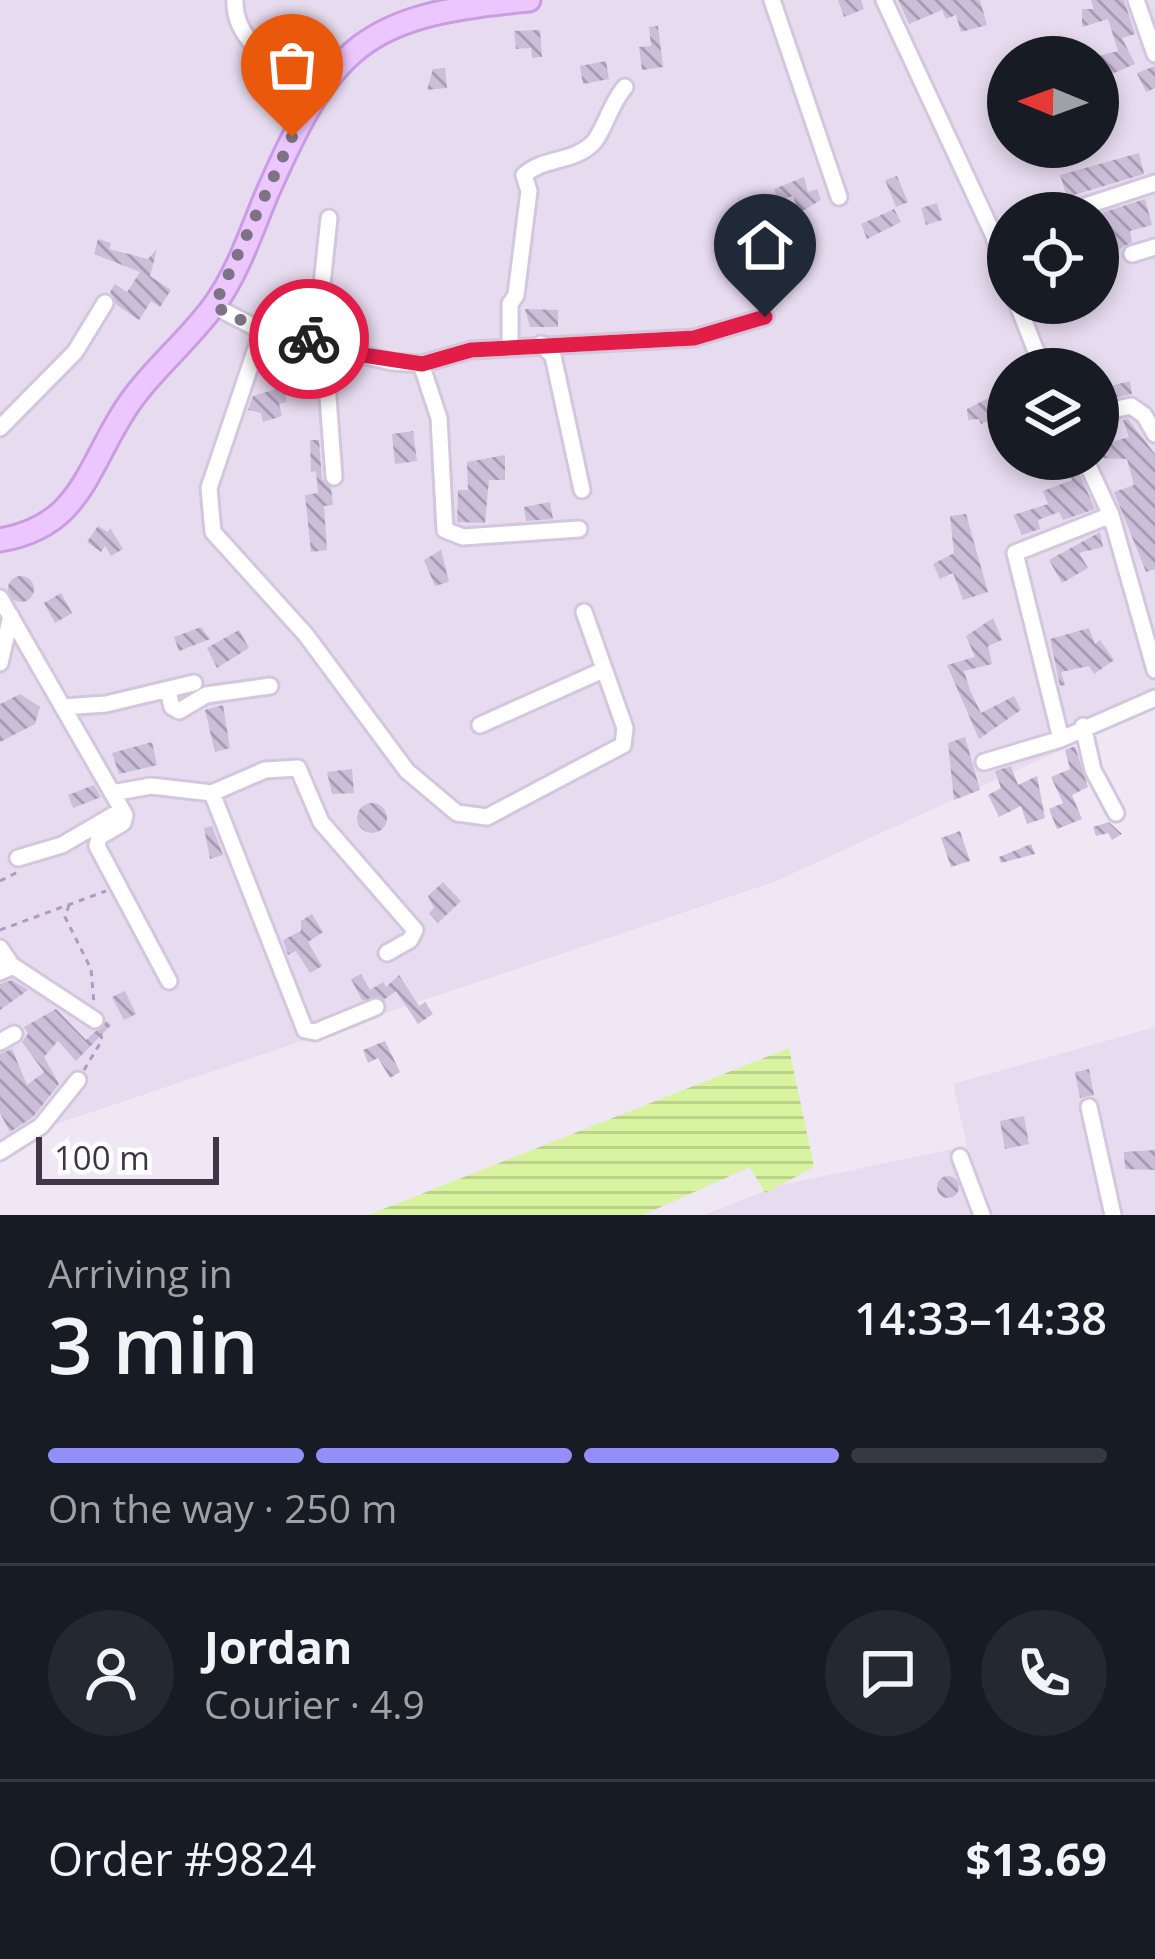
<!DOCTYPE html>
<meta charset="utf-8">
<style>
:root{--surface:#171b24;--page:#242831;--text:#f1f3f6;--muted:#9ea1a6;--line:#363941;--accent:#948efa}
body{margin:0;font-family:"Open Sans",sans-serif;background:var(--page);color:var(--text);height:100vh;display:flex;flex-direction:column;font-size:45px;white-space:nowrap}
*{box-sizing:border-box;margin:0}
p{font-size:39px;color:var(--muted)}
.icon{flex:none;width:66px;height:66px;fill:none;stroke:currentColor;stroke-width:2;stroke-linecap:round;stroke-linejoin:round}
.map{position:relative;height:1215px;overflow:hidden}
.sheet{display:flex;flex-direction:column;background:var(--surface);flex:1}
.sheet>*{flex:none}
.needle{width:78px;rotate:271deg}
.buttons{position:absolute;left:987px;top:36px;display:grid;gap:24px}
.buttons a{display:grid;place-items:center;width:132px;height:132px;border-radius:50%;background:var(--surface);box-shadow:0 6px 18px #0003;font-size:60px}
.scale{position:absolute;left:36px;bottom:30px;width:183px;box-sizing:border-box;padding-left:12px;border:6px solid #3f3547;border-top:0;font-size:33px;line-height:42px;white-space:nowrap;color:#3f3547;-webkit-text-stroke:9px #fff;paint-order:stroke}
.pin{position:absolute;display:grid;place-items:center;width:102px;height:102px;color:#fff;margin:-123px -51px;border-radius:50% 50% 50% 0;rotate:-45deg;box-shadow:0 0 12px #0007}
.pin .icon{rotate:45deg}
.courier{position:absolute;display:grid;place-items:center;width:120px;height:120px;margin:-60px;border:9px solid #e11d48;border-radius:50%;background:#fff;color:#222;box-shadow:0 3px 15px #0007}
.summary em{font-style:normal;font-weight:600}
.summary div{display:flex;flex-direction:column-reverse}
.summary{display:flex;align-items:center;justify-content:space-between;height:204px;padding:0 48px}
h1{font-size:78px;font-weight:600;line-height:90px}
.bar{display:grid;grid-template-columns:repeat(4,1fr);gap:18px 12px;align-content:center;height:144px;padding:0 48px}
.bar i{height:15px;border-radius:9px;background:var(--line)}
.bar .active{background:var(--accent)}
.bar p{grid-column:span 4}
.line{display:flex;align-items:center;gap:30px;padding:0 48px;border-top:3px solid var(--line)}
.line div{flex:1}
.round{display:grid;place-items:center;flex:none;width:126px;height:126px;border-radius:63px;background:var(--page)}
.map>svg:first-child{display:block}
.residential{fill:#e7dbef;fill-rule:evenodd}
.water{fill:url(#water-rules)}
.building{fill:url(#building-back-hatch)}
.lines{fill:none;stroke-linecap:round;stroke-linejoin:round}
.minor-casing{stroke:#d4c6de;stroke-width:21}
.secondary-casing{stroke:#ca9ce3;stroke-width:27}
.path{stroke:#b099c3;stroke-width:3;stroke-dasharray:6 6;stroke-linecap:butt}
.minor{stroke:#fff;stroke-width:15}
.secondary{stroke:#ecc6ff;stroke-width:21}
.done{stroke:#7d7384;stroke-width:12;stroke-dasharray:0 21.6}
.route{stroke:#e11d48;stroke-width:15}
</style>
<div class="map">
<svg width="1155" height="1215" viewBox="0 0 1155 1215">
<defs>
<pattern id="water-rules" width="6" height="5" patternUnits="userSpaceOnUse" patternTransform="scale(3)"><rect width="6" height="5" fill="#d9f4a0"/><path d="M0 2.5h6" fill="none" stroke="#bbd28b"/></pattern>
<pattern id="building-back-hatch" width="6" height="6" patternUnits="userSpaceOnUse" patternTransform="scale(3)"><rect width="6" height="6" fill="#ccbed9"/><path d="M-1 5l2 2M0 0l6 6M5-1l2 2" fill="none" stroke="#a79bb2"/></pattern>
</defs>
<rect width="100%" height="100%" fill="#efe7f4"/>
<path class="residential" d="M0,0H1155V707L774,882L0,1143ZM1008,57H1098V147H1008ZM1008,213H1098V303H1008ZM1008,369H1098V459H1008Z
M1155,1027V1215H704L777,1186L967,1146L953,1084Z"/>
<path class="water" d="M789,1048L814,1167L765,1193L750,1167L643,1215H368Z"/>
<path class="building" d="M838,0H861L864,9L844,17Z
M898,0H980L987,25L961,32L956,15L946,19L942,10L909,24Z
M1091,0H1124L1135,34L1122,38L1135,64L1100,79L1098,56L1118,51L1108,19L1082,27V9H1094Z
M658,26L663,67L642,70L639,47L651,46L649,27Z
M540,30L542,57L532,58L531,48L516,49L514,31Z
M606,61L609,79L583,84L580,66Z
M1155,66V88L1146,92L1137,73Z
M445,68L447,88L427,90L433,69Z
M1139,153L1144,174L1067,197L1060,175Z
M897,176L908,202L896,207L885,180Z
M804,177L808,192L817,189L821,200L799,213L793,196L778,201L774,189Z
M1145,199L1152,225L1130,231L1132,242L1114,252L1109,226L1098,231V214Z
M937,203L942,220L926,225L921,208Z
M894,209L901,222L867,239L861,224Z
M98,239L111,243L109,249L148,259L157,249L150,276L171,290L160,307L151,301L139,320L117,305L110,292L115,284L127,292L140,272L94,254Z
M1034,303H1079L1042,321Z
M525,309L558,310V327H530Z
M1130,381L1132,394L1098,401V389Z
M283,387L287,402L279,404L282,416L263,422L261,413L248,410L253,396Z
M1008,388V403L993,407L997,417L981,424L979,419L968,420L967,409Z
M1128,419L1155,454V569L1146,572L1114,492L1134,485L1127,459L1098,458V446L1129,437L1123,420Z
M413,431L417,461L395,464L392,434Z
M310,440H319L322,479L331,488L333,505L324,506L327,550L311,552L305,495L318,493L316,471L311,472Z
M505,455V480H489L485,523L457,522L458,490H468L467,462Z
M1029,459H1073L1095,509L1063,520L1059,512L1038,520L1040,529L1022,535L1013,515L1048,504L1043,491L1072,480L1064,462L1038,476Z
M550,502L553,519L526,521L524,507Z
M966,514L988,592L963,600L953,573L940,579L933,564L954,553L950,516Z
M98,526L108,532L110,528L123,549L111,556L105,546L101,552L87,542Z
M1100,532L1103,547L1079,553L1088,568L1062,583L1049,560Z
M441,550L449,582L435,586L424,560Z
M8 589a13 13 0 1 1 26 0a13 13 0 1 1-26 0Z
M61,593L72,613L55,623L44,603Z
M993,618L1002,640L988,646L992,664L964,671L970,690L981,713L1014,696L1021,710L979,739L947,665L975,657L966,636Z
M201,627L210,639L179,651L174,637Z
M1089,628L1095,644L1100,640L1114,660L1094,674L1089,666L1061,672L1065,685L1060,686L1050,639Z
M239,630L249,648L217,668L207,648Z
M20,694L40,707L35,724L0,742V704Z
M223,705L230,748L215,752L205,710Z
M965,737L980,790L954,800L948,743Z
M152,742L157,765L119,774L112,753Z
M1075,746L1088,787L1072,795L1082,819L1057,829L1049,809L1063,803L1051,777L1070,769L1065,750Z
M1011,766L1018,785L1037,776L1045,818L1027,824L1021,806L999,817L988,795L1001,788L995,771Z
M352,769L354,793L332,794L327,772Z
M94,785L101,797L73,808L68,795Z
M357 818a15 15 0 1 1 30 0a15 15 0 1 1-30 0Z
M1109,822L1122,834L1112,840L1108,833L1096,836L1093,827Z
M212,826L223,855L210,859L204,828Z
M960,831L970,861L951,867L941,838Z
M1031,844L1035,854L1001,863L999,857Z
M443,882L461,901L438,923L429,913L434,908L428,896Z
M312,914L323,932L308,942L322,966L310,973L296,951L288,955L283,940L301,931V921Z
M361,974L370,990L383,982L386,987L399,975L419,1006L425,1002L433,1014L418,1024L396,991L385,999L362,1000L351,979Z
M12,980L28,990L0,1010V984Z
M125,991L136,1014L124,1020L112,997Z
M56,1009L86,1040L107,1021L111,1025L76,1061L58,1041L44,1057L59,1084L33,1117L10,1132L0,1113V1054L12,1049L27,1085L44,1072L22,1042L28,1034L24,1027Z
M385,1041L400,1072L390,1078L378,1058L368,1063L363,1050Z
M1089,1069L1094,1095L1080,1098L1075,1072Z
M1024,1116L1029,1144L1005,1149L1000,1121Z
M1155,1150V1170L1125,1169L1124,1152Z
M937 1187a11 11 0 1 1 22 0a11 11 0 1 1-22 0Z"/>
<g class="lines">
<g class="minor-casing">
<path id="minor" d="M235,0C233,45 283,67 316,89
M772,0L839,197
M884,0L993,234L1008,280
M1136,0L1155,54
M1064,213L1155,183
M1132,254L1155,247
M1017,303L1043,369
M214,306L262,331L392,362L421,364L471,350L694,338L765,317
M262,331L209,488L213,532L306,635L407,771L457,813L487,817L623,745L625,728L584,612
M316,341L329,218
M324,344L334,477
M541,344L553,356L582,490
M510,346V304L516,295L529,191L524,175C544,157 572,163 592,144C603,134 610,104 625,87
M421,364L439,418L445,530L463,537L579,529
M1098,413L1131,406L1144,415L1155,434
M0,428L75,352L105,303
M1085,459L1111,515L1155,670
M0,598L125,815L123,823L99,837L97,846L169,981
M0,663L11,616
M168,691L172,707L179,711L206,695L270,686
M63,707L106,704L194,683
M480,725L601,671
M1083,726L1093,770L1116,813
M1061,739L1015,553L1111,515
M984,762L1061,739L1155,698
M112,793L151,786L212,793L305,1030L315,1032L376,1007
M212,793L265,770L298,768L321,822L415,930L410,940L387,953
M18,858L62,845L122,810
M0,948L9,961L0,971
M0,972L13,966L95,1020
M0,1042L14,1034
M1089,1107L1113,1215
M0,1152L41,1126L78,1080
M960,1157L982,1215"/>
</g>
<g class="secondary-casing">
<path id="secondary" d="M0,540C77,527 85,475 121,416C146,374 187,343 215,304C238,272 251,232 266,196C332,45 362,15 529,0"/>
</g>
<path class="path" d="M0,881L20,871
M69,905L65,917L91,969L94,1004
M0,930L106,891
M84,1070L102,1040L100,1031"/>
<use href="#minor" class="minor"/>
<use href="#secondary" class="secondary"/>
</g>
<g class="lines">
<path class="done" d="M292,137L214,306L262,331L309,339"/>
<path class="route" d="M309,339L350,353L422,364L471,350L694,338L765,317"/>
</g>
</svg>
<div class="buttons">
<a><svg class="needle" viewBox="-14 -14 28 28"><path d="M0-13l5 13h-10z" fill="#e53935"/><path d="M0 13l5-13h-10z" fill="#9ea1a6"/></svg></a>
<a><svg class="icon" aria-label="locate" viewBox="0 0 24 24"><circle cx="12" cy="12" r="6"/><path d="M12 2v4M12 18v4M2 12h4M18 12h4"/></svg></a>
<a><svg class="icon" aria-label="layers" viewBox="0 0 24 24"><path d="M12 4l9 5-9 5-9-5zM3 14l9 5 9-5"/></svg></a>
</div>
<div class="scale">100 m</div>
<div class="pin" style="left:292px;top:137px;background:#ea580c"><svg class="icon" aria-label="bag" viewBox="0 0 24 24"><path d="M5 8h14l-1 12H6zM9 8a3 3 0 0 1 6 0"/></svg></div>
<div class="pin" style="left:765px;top:317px;background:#1f2937"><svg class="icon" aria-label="home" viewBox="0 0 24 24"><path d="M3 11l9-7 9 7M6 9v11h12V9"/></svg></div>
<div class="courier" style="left:309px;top:339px"><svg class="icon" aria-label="bike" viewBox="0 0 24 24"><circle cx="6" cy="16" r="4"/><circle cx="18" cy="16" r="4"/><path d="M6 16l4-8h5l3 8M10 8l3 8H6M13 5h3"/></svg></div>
</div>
<section class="sheet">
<div class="summary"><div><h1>3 min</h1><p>Arriving in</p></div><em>14:33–14:38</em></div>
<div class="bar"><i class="active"></i><i class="active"></i><i class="active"></i><i></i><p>On the way · 250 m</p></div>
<div class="line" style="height:216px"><a class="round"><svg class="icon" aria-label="person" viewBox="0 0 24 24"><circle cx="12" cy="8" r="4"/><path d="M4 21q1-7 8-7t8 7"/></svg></a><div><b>Jordan</b><p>Courier · 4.9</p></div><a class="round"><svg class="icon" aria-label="chat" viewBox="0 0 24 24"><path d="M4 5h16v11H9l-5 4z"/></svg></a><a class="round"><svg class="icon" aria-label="phone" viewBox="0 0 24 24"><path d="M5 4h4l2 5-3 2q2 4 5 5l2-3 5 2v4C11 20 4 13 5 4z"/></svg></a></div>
<div class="line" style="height:156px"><div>Order #9824</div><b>$13.69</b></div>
</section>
